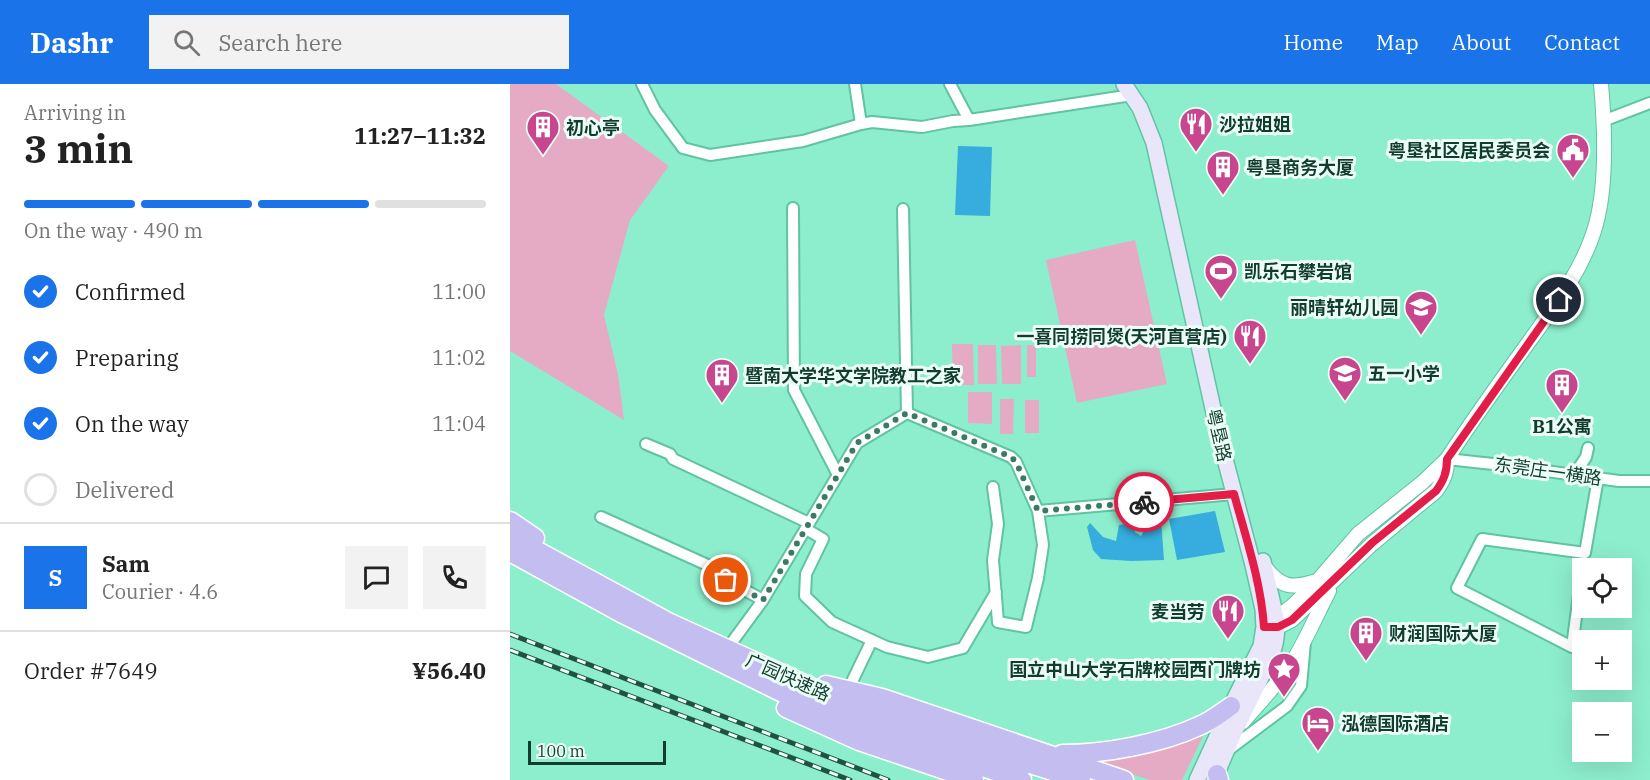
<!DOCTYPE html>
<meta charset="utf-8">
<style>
:root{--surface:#fff;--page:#f2f2f2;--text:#222;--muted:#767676;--line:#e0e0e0;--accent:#1a73e8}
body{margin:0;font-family:"IBM Plex Serif","Noto Sans SC",serif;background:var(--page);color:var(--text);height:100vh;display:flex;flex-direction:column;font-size:22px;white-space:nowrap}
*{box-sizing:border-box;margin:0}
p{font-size:20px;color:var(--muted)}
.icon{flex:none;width:33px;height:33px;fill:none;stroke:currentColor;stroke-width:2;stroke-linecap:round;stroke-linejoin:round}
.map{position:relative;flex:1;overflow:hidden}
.sheet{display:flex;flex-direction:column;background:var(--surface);width:510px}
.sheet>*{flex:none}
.buttons{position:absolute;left:1062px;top:474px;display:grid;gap:12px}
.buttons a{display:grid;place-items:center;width:60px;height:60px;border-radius:0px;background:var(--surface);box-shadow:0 6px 24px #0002;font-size:30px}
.scale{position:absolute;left:18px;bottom:15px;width:138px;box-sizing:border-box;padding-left:6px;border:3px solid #113c2f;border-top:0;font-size:16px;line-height:21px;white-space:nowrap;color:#113c2f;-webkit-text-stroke:4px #ebfdf6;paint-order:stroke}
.pin{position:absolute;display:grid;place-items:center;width:51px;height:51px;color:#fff;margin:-26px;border:3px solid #fff;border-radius:50%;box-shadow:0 2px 6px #0007}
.courier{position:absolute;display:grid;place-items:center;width:60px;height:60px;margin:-30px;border:4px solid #e11d48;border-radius:50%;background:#fff;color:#222;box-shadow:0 2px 8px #0007}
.head em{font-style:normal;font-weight:700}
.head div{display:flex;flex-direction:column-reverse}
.head{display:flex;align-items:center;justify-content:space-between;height:102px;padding:0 24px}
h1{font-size:39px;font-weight:700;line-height:45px}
.bar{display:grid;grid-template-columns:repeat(4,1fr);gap:9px 6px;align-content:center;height:72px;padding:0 24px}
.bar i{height:8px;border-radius:4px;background:var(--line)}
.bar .on{background:var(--accent)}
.bar p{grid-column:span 4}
.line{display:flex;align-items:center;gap:15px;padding:0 24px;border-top:2px solid var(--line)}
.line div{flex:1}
.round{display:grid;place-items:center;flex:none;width:63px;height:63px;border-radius:0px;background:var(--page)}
ol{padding:0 24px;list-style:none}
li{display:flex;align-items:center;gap:18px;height:66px}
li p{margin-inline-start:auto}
li .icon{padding:6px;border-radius:50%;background:var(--accent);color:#fff;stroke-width:4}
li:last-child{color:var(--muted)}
li i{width:33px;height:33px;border:3px solid var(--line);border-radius:50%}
header{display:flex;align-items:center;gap:36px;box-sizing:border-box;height:84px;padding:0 30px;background:var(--accent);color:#fff}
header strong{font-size:28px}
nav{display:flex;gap:33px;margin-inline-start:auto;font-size:21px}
.search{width:420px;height:54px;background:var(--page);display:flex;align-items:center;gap:15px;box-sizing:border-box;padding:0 21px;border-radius:0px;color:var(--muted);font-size:22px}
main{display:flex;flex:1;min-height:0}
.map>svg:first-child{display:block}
.green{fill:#e5abc5}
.water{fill:#36adde}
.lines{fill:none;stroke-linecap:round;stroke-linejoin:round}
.minor-casing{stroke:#60c3a3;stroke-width:14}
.tertiary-casing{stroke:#60c3a3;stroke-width:16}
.secondary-casing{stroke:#60c3a3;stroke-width:18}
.trunk-casing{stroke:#fff;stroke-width:21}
.minor{stroke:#fff;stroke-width:10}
.tertiary{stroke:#fff;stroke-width:14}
.secondary{stroke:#e9e6f9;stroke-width:15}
.trunk{stroke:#c4bef0;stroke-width:18}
.rail-casing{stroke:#205242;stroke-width:5}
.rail{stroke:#ebfdf6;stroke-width:3;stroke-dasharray:9;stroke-linecap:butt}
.done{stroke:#3c7a66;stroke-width:6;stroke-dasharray:0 10.8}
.route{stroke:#e11d48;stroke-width:8}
.labels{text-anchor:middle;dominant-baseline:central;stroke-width:6;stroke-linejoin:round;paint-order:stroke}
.poi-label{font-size:18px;font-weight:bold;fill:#113c2f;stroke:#ebfdf6;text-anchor:start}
.street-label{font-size:18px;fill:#113c2f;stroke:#ebfdf6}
</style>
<header>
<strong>Dashr</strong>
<div class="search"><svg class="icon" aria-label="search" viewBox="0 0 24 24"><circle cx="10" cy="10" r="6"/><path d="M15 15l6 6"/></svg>Search here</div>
<nav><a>Home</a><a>Map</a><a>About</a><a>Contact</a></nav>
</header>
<main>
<section class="sheet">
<div class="head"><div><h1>3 min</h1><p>Arriving in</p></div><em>11:27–11:32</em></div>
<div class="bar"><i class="on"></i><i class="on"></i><i class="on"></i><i></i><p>On the way · 490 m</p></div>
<ol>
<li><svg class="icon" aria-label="check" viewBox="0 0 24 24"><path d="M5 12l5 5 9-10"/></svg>Confirmed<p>11:00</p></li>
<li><svg class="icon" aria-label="check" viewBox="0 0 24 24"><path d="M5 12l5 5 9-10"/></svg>Preparing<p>11:02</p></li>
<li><svg class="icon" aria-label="check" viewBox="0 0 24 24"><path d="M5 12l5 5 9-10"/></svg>On the way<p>11:04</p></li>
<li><i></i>Delivered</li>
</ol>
<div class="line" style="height:108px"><b class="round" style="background:var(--accent);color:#fff">S</b><div><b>Sam</b><p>Courier · 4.6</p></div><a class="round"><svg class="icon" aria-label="chat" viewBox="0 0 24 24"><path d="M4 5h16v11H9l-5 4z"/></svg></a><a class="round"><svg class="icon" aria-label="phone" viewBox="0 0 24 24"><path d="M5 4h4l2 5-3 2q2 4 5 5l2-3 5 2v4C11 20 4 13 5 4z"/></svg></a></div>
<div class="line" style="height:78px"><div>Order #7649</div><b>¥56.40</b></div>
</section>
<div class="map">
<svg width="1140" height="696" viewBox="0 0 1140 696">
<rect width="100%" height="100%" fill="#8ceecd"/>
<path class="green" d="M0,0H46L159,82L120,136L94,231L108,290L114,336L0,267Z
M625,156L657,300L567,319L536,176Z
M442,260H463L464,301H443Z
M468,261H486L487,300H468Z
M511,261V300H492L491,262Z
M517,261H526V293H517Z
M458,308H482V340L458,339Z
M490,315H504L503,350H490Z
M515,316H529V349H515Z
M696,646L672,696H640L584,678L632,670L666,662Z"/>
<path class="water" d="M448,62L482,63L480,132L445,131Z
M705,427L715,468L667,476L659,435Z
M651,435L654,476L621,477L591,475L583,466L577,443L580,439L593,453L606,457L609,441L623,439L625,448L631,452L639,437Z"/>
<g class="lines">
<g class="minor-casing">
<path id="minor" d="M132,0L145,26L173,64L200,71L293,57L351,40
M345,0L351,40L362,38L412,43L443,37L459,36L440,0
M459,36L622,11
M1093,37L1140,19
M283,124L284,306L328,391
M393,125L397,329L501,373L506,378L528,427L724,410
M136,360L160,370L163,375L299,439
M937,375L992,381L1109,397H1140
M1064,391L1076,373L1078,364
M483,403L488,440L483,476L488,538L516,543L528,494L533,461L528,427
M91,433L213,488L216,496L253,516
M296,445L313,455L296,490L295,512L322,538L377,563L418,573L453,564L486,508
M1072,488L1062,563L947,504L972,455L1075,469L1088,394
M217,565L253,516L347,359L397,329
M338,606L362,556
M717,667L777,622L791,602L795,558"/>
</g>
<g class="tertiary-casing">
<path id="tertiary" d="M754,482C771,504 781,505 807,497
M759,540L782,522L803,502L848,450L913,398L937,375C964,334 992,295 1021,255C1045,221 1070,189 1083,150C1098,107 1095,45 1091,0
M757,543H768L782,536L862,460L926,407C934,396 937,389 937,375
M733,638C750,618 769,599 783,577C797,554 807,530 819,507"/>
</g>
<g class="secondary-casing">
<path id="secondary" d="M614,0L630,24L644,59L710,356L743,481L753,525L754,543L751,562L721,622L687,696
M704,696L724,649L761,573C766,560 768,548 766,534L753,477"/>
</g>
<g class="trunk-casing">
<path id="trunk" d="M0,437L25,454
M0,452L158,538L327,615L366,630L453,659L571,696
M0,468L113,530L285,615L373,650L512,696
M316,601L372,614L614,696
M276,624L349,657L464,696
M552,670C595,670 650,660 689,642C701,637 711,629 721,622
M707,690L709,696"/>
</g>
<use href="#minor" class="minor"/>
<use href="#tertiary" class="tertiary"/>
<use href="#secondary" class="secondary"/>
<use href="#trunk" class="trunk"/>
<g class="rail-casing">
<path id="rail" d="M0,550L378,696
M0,566L340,696"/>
</g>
<use href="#rail" class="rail"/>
</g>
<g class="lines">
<path class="done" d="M216,496L253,516L347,359L397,329L501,373L506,378L528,427L634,418"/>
<path class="route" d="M634,418L724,410C736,454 751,498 754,543H768L782,536L862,459L926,407C934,396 937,388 937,375L1049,216"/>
</g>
<defs>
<g id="restaurant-pin" transform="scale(1.725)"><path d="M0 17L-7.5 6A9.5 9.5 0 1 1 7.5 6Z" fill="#c8468d" stroke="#ebfdf6"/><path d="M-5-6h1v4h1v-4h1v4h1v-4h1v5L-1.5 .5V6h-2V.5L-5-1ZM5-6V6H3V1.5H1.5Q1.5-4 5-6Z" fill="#fff"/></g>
<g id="building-pin" transform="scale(1.725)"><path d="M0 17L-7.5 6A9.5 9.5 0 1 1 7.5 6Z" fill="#c8468d" stroke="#ebfdf6"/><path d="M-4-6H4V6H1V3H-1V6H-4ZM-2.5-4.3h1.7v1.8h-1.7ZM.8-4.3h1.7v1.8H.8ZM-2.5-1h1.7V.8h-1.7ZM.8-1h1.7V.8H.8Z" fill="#fff"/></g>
<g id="civic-pin" transform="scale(1.725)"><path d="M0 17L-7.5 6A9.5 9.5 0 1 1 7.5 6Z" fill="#c8468d" stroke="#ebfdf6"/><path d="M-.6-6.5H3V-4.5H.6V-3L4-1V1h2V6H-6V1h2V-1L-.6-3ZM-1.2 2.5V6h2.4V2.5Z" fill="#fff"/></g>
<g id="stadium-pin" transform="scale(1.725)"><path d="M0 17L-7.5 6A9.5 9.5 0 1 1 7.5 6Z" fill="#c8468d" stroke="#ebfdf6"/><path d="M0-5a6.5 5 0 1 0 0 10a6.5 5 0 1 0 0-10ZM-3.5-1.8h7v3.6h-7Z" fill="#fff"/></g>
<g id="school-pin" transform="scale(1.725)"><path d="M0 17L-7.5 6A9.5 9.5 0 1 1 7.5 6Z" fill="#c8468d" stroke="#ebfdf6"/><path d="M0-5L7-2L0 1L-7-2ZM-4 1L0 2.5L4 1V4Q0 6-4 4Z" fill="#fff"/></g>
<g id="sight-pin" transform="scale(1.725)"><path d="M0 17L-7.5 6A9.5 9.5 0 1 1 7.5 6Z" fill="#c8468d" stroke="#ebfdf6"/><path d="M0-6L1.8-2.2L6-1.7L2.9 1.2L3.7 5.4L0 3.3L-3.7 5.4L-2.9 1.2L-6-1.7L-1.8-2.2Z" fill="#fff"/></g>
<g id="hotel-pin" transform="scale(1.725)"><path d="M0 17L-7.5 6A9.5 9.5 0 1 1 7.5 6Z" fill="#c8468d" stroke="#ebfdf6"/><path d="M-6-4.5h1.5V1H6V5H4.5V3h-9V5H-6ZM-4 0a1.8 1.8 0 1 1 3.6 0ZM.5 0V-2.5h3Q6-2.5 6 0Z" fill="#fff"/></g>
</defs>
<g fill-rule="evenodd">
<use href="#restaurant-pin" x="686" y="40"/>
<use href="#building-pin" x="33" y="43"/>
<use href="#civic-pin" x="1063" y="66"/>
<use href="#building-pin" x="713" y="83"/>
<use href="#stadium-pin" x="711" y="187"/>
<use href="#school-pin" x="911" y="223"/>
<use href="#restaurant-pin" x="740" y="252"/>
<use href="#school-pin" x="835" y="289"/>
<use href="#building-pin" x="212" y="291"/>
<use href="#building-pin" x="1052" y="301"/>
<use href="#restaurant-pin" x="718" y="527"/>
<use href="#building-pin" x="856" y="549"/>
<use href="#sight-pin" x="774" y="585"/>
<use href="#hotel-pin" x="808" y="639"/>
</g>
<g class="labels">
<g class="poi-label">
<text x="709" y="40">沙拉姐姐</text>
<text x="56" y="43">初心亭</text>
<text x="1040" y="66" text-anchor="end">粤垦社区居民委员会</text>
<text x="736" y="83">粤垦商务大厦</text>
<text x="734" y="187">凯乐石攀岩馆</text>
<text x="888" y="223" text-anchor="end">丽晴轩幼儿园</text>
<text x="717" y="252" text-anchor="end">一喜同捞同煲(天河直营店)</text>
<text x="858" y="289">五一小学</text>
<text x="235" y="291">暨南大学华文学院教工之家</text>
<text x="1052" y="342" text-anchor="middle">B1公寓</text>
<text x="695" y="527" text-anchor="end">麦当劳</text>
<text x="879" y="549">财润国际大厦</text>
<text x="751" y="585" text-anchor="end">国立中山大学石牌校园西门牌坊</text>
<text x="831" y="639">泓德国际酒店</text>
</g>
<g class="street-label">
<text transform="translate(709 351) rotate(77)">粤垦路</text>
<text transform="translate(1038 387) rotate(8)">东莞庄一横路</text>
<text transform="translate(278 593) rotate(24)">广园快速路</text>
</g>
</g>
</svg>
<div class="buttons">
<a><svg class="icon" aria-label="locate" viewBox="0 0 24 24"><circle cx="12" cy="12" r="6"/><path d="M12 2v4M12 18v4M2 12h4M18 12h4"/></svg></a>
<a>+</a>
<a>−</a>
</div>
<div class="scale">100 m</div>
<div class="pin" style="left:216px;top:496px;background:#ea580c"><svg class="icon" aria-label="bag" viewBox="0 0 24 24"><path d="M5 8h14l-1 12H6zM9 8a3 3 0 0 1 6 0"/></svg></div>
<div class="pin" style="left:1049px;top:216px;background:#1f2937"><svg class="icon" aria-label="home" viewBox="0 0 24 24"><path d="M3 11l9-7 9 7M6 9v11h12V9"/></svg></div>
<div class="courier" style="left:634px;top:418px"><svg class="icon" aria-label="bike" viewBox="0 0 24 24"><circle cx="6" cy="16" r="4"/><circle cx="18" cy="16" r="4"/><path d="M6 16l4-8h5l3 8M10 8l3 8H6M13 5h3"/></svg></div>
</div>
</main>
